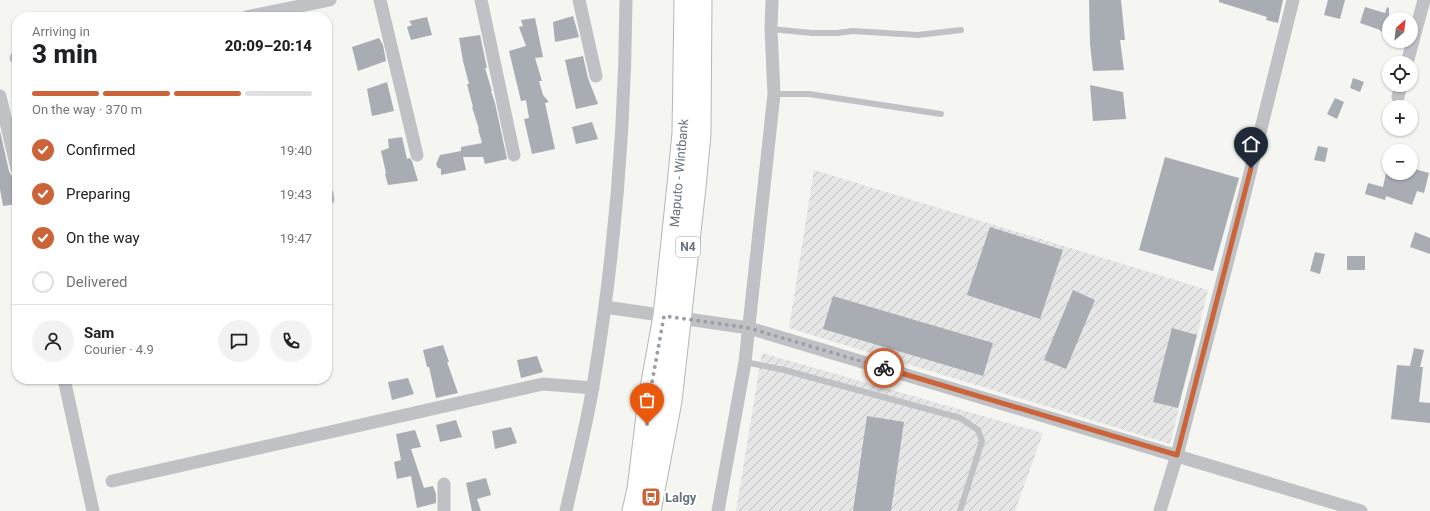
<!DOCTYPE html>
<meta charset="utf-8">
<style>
:root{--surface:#fff;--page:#f2f2f2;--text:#202124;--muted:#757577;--line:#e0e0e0;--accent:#cc643a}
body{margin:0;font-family:Roboto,sans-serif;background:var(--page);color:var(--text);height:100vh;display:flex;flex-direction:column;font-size:15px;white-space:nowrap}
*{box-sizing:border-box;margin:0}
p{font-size:13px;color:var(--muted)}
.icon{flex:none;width:22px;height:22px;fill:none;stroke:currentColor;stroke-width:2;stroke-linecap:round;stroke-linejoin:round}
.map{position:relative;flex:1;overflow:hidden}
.side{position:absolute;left:12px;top:12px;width:320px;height:372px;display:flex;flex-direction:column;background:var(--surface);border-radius:16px;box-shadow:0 1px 3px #0004}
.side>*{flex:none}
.needle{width:26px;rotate:28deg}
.controls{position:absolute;left:1382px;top:12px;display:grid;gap:8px}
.controls a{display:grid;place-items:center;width:36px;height:36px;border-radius:50%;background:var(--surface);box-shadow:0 1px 3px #0004;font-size:20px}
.pin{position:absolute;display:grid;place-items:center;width:34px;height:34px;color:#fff;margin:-41px -17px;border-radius:50% 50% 50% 0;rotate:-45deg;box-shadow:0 0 4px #0007}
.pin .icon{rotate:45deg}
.courier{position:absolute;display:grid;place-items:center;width:40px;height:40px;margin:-20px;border:3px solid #cc643a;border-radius:50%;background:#fff;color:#222;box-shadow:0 1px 5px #0007}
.overview em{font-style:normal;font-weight:800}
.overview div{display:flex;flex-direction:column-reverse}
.overview{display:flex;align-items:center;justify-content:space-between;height:68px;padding:0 20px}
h1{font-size:26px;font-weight:800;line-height:30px}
.bar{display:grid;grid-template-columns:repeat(4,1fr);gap:6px 4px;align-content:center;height:48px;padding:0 20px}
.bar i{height:5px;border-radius:3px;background:var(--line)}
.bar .selected{background:var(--accent)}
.bar p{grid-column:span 4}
.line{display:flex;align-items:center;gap:10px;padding:0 20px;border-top:1px solid var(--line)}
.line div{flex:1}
.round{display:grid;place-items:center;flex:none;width:42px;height:42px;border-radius:21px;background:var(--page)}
ol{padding:0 20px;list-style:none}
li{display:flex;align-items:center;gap:12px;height:44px}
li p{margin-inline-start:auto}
li .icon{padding:4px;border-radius:50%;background:var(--accent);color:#fff;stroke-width:4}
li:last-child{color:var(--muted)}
li i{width:22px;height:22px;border:2px solid var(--line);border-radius:50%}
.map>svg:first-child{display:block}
.industrial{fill:url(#industrial-furrows)}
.building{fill:#a8adb3}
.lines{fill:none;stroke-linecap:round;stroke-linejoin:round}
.trunk-casing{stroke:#b4b6b9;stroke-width:23}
.service{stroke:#bfc1c5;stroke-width:6}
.minor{stroke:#bfc1c5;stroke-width:13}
.trunk{stroke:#fff;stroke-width:21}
.done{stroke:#99a0a7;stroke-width:4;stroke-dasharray:0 7.2}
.route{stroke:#cc643a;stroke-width:5}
.labels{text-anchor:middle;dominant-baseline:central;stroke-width:4;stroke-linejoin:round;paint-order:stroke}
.shield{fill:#fff;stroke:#959da5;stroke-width:1}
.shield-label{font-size:12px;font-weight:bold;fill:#68737f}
.street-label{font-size:13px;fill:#68737f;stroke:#fff}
.poi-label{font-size:13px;font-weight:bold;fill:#68737f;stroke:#fff;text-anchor:start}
</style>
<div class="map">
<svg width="1430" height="511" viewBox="0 0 1430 511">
<defs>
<pattern id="industrial-furrows" width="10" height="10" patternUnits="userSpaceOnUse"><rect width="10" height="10" fill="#e5e6e5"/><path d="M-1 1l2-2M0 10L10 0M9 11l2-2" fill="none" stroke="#bdbfbf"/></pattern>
</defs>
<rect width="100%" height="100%" fill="#f5f5f2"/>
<path class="industrial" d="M814,170L1208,290L1170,444L789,328Z
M762,353L1043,433L1015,511H736Z"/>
<path class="building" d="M1089,0H1121L1125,40H1120L1124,70L1093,71L1090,44Z
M1219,0H1283L1278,23L1266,20L1267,17L1219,2Z
M1328,0H1345L1340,19L1324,15Z
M1365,7L1385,13L1387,7L1389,8V34L1380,31V30L1360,23Z
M573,16L579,37L555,42L553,22Z
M427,17L432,35L411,40L407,27L412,25L409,21Z
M535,18L543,57L535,58L542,81H539L543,95L549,102L545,103L555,149L532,154L524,119L529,118L526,100L521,101L509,51L526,46L519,27L523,26L521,20Z
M480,35L487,68H485L492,91H491L495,103L507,159L485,164L483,157H463L466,170L441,175V169L438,168L436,164L440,155L461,151V147L482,143L478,129H479L472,107H473L467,84H469L463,61L459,38Z
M379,38L383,45L386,61L358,71L352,47Z
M583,56L588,78L598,104L576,109L565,60Z
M1353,78L1364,82L1360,92L1350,88Z
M387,82L394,111L372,116L367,89Z
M1090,85L1123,92L1126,119L1093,121Z
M1335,98L1344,102L1337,119L1327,114Z
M592,122L598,139L576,144L572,127Z
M0,131L9,171L11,175L15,177L17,185V204L3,206L0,189Z
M402,137L407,159L410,158L412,161L418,181L388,185L385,174L386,173L381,151L389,148L388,139Z
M1318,146L1328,148L1325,162L1314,160Z
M1165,157L1239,178L1213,271L1139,250Z
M1411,168L1429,173L1424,193L1417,191L1412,205L1386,196L1385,200L1365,194L1368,183L1383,187L1386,173H1411Z
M990,227L1063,250L1040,319L967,295Z
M1415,232L1430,238V254L1410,247Z
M1315,252L1325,254L1320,274L1310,271Z
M1347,256H1365V270H1347Z
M1073,290L1095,300L1066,369L1044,360Z
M833,296L993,343L983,376L823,329Z
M1172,328L1197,335L1178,408L1153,402Z
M443,345L449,362H447L458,393L436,398L429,367H427L423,350Z
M1414,348L1424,350L1420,367H1423L1419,402L1430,403V423L1391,419L1397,365L1410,366Z
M537,356L543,372L521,378L517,360Z
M408,378L414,394L392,400L388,382Z
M867,416L904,422L891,511H853Z
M456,420L462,437L440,442L436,425Z
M511,427L517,443L495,449L492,431Z
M415,430L421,447L411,449L424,488L433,486L436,494V503L417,508L411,476L397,479L394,462L401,460L396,434Z
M486,478L491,495L477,499L481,511H472L466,483Z"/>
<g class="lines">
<g class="trunk-casing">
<path id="trunk" d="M633,511L638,489L649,399L664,316L678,185L683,133L685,0
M650,511L671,401L695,187L700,134L701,0"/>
</g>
<path class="service" d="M771,29L812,33H838L852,31L918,35L961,30
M774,94H809L941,114
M745,362L784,370L960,418L978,430L982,441L960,511"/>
<path class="minor" d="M380,0L417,155
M481,0L514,155
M579,0L596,76
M246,17L330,0
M16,58H17
M1407,63L1424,0
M0,96L17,169
M1398,97L1401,85
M327,194L328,199
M605,307L749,328L1361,511
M64,379L93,511
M112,481L543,384L593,388
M444,511V484
M566,511C575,470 586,428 593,386C614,261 625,127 626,0
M718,511L745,362L774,94L771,29L772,0
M1160,511L1177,455L1236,229L1293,0"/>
<use href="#trunk" class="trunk"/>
</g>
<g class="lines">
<path class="done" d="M647,424L649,399L664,316L749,328L884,368"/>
<path class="route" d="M884,368L1177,455L1251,168"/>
</g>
<defs>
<g id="bus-square" transform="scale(1)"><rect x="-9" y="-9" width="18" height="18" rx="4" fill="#cc643a" stroke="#fff"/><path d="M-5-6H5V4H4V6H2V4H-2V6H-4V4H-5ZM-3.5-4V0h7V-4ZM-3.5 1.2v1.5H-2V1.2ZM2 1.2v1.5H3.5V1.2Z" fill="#fff"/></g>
</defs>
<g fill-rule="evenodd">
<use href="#bus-square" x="651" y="497"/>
</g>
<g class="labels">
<rect class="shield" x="676" y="237" width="24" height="20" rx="3"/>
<g class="shield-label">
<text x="688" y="247">N4</text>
</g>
<g class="street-label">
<text transform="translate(679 173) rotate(-85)">Maputo - Wintbank</text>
</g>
<g class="poi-label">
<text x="665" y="497">Lalgy</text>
</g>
</g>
</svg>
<div class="controls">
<a><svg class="needle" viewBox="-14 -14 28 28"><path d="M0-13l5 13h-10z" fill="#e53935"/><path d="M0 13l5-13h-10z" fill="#757577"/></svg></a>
<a><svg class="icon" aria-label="locate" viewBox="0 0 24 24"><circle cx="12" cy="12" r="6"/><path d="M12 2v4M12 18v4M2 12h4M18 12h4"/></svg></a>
<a>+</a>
<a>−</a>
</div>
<div class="pin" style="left:647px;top:424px;background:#ea580c"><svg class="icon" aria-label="bag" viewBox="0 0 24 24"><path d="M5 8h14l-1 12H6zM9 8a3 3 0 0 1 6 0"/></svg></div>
<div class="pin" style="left:1251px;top:168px;background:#1f2937"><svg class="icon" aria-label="home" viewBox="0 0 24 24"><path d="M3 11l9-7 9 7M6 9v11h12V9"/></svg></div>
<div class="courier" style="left:884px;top:368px"><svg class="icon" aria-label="bike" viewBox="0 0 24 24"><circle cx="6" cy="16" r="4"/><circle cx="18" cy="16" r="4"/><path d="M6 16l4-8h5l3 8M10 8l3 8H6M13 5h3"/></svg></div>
<section class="side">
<div class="overview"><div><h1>3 min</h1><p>Arriving in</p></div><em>20:09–20:14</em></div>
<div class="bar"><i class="selected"></i><i class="selected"></i><i class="selected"></i><i></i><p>On the way · 370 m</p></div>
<ol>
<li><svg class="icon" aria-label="check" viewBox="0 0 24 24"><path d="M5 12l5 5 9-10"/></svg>Confirmed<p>19:40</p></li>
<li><svg class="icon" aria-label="check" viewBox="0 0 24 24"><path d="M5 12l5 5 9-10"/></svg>Preparing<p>19:43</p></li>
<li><svg class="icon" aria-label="check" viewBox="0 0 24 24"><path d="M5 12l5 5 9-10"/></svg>On the way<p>19:47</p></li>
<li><i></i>Delivered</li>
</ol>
<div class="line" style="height:72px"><a class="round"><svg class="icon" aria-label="person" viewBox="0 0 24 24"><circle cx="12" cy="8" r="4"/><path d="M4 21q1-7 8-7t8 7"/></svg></a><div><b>Sam</b><p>Courier · 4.9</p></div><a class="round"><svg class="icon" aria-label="chat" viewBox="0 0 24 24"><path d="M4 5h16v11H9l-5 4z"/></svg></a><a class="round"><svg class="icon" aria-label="phone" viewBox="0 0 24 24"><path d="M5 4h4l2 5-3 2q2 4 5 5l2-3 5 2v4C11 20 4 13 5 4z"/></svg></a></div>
</section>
</div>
